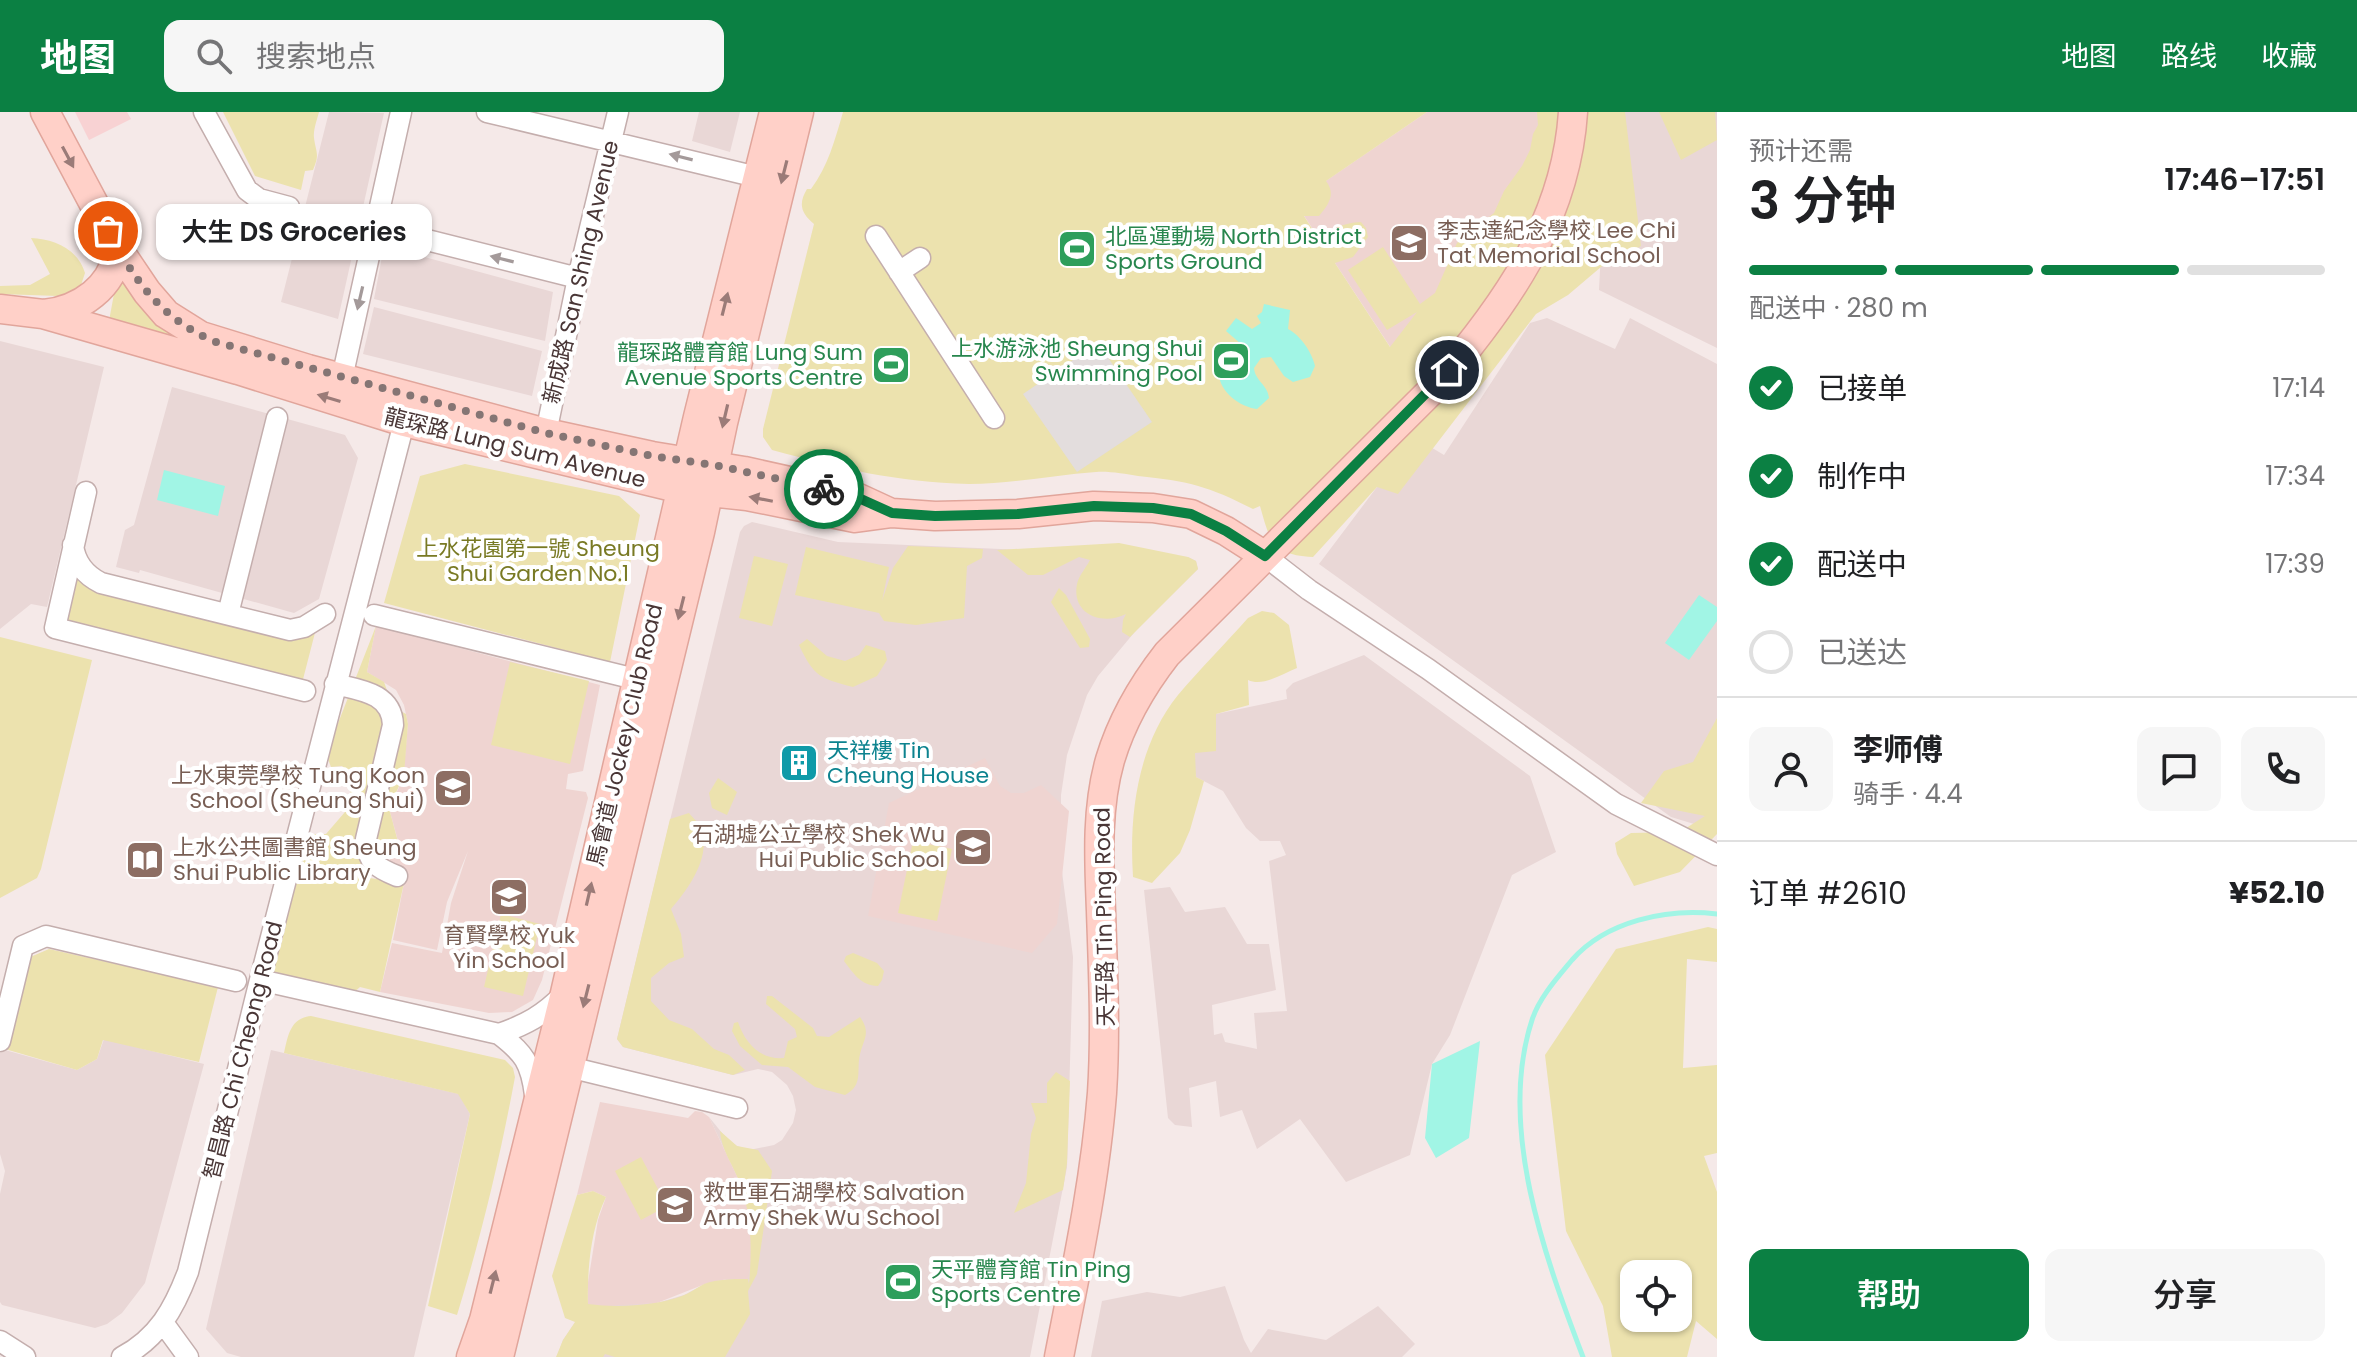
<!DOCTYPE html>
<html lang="zh">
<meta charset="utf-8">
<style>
:root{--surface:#fff;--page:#f6f6f6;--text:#202124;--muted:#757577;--line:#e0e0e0;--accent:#0b8043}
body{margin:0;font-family:Poppins,"Noto Sans SC",sans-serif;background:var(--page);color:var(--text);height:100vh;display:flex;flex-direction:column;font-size:30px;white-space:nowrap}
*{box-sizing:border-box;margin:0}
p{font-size:26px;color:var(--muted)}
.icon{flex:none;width:44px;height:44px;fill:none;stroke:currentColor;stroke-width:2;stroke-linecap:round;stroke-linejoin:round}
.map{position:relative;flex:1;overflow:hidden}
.details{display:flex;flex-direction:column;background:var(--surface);width:640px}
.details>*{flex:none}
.tools{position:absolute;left:1620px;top:1148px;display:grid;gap:16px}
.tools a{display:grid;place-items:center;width:72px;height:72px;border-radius:16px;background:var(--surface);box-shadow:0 2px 6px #0004;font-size:40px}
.pin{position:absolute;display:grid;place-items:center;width:68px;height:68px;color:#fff;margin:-34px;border:4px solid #fff;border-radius:50%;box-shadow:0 2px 8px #0007}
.courier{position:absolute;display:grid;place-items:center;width:80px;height:80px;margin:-40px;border:6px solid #0b8043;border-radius:50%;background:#fff;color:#222;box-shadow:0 2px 10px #0007}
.bubble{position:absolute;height:56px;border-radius:16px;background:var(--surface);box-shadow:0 2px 6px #0004;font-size:26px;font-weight:600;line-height:56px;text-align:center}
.overview em{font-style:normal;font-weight:600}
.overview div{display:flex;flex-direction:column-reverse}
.overview{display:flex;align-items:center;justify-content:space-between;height:136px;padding:0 32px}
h1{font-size:52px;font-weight:600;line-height:60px}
.bar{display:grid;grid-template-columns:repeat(4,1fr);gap:12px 8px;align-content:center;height:96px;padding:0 32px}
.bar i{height:10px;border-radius:6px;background:var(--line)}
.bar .current{background:var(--accent)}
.bar p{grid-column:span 4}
.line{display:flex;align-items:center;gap:20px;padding:0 32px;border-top:2px solid var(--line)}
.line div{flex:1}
.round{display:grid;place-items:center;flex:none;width:84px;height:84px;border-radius:16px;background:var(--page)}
ol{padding:0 32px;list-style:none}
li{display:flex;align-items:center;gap:24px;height:88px}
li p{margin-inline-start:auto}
li .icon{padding:8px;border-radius:50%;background:var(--accent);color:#fff;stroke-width:4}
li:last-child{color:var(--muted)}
li i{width:44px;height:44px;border:4px solid var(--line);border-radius:50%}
.cta{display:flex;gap:16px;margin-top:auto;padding:16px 32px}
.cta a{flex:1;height:92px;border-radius:16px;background:var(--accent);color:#fff;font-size:32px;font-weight:600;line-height:92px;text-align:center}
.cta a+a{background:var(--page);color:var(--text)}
header{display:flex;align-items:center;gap:48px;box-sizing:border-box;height:112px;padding:0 40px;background:var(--accent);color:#fff}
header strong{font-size:38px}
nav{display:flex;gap:44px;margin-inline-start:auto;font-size:28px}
.search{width:560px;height:72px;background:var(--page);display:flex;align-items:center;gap:20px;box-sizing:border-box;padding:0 28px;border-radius:16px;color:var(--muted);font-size:30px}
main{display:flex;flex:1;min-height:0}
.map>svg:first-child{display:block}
.residential{fill:#e9d7d6}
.commercial{fill:#f8d2d3}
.education{fill:#efd4d1}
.green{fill:#ece2ae;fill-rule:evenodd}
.parking{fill:#e3dddd}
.water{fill:#a1f5e5}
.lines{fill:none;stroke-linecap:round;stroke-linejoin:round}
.stream{stroke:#a1f5e5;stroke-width:5}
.street-casing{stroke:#c4aead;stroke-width:23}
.secondary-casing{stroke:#e1a59b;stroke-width:31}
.street{stroke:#fff;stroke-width:20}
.secondary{stroke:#ffd0c8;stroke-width:28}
.oneway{fill:#9b7b78}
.oneway2{fill:#a49a9a}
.done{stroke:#857574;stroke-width:8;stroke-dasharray:0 14.4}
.route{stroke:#0b8043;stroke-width:10}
.labels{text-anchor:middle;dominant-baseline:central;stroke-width:8;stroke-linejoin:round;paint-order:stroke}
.education-label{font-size:22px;fill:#785e54;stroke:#fff;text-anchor:start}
.leisure-label{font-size:22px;fill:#27864d;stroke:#fff;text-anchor:start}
.street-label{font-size:22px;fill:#493636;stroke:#fff}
.park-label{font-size:22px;fill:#797a24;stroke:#fff}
.culture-label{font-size:22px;fill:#0d838f;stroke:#fff;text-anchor:start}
</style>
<header>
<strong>地图</strong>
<div class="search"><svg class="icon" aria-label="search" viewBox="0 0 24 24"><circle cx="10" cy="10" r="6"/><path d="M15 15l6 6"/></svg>搜索地点</div>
<nav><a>地图</a><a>路线</a><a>收藏</a></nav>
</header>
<main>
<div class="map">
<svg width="1717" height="1245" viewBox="0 0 1717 1245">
<rect width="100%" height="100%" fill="#f5e9e8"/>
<path class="residential" d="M329,0L384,1L338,207L281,190Z
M699,0H740L730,40L692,29Z
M1608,0H1717V236L1599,178Z
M384,134L553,180L545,229L374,187Z
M374,195L542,239L532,284L363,242Z
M1547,206L1615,237L1630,206L1717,252V719L1671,705L1319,452L1377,375L1429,334L1444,343L1530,211Z
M0,229L104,255L47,495L31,492L0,517Z
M172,275L345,323L358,346L319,487L294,501L140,458L139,461L116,455L125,418L134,413Z
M752,410L838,430L1188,445L1196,449L1198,457L1138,516L1098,564L1087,583L1067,643L1061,683V752L1073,845L1067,1055L1030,1245H557L563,1228L588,1192L657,1191L684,1183L705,1172L727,1167L740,1071L709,1005L727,1027L737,1034L749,1038L774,1033L782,1028L793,1011L796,998L793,984L787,973L772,960L758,957L733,963L623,935L617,927L740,420L744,414Z
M1364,543L1530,664L1556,740L1512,763L1450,923L1432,952L1410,1043L1346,1070L1300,1007L1257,1037L1242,998L1220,1005L1216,969L1189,976L1192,1015L1175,1013L1168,1006L1144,778L1170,775L1185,800L1225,795L1247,832H1269L1276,878L1212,893L1214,923L1222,921L1225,930L1257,937L1254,901L1287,899L1269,749L1286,743L1280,729H1260L1246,716L1223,679L1196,665L1190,641L1216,602L1287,587L1286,578L1293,571Z
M104,927L204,952L145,1171L122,1201L107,1212L95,1216L2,1193L0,1190V1082L5,1059L0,1042V941L5,938L77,958L97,947Z
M271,938L459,982L470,1002L414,1245H241L227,1241L206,1217Z
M1225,1174L1244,1228L1251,1241L1268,1217L1326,1228L1378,1194L1415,1232L1402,1245H1091L1102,1189L1147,1180L1180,1185Z"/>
<path class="commercial" d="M75,0H127L131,7L89,28Z"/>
<path class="education" d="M1427,0H1545L1538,35L1408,262L1295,90Z
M376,514L600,573L583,659L568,662L566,677L586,680L588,686L542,868L533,888L512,900L489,901L380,880L392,831L442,841L451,791L468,739L447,790L437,838L393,828L404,771L384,766L393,739L401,740L389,696L403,667L408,612L404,593L396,578L367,560Z
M985,646L1000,674L1011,681H1024L1041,673L1069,699L1057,812L1032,841L868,804L889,691Z
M600,990L688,1006L695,999L702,1000L709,1005L740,1071L747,1094L753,1138L748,1167H727L705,1172L657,1191L604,1194L588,1192V1170L598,1108L606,1085L593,1079L577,1083Z"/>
<path class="green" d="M223,0H319C317,8 313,18 314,26C316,41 320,42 313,58L305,59L301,78L255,64Z
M843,0H1427L1326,69C1336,82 1329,92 1319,104H1304L1324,135C1328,116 1343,111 1361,110L1366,116L1368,125L1353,145L1335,151L1390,235L1417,200L1387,218L1348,158L1383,135L1420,192L1435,181L1457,131L1494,101L1504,79L1522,54L1530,38L1533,22L1538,13L1537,0H1625L1641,134L1601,155L1568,183L1536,202L1398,382L1377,375L1313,445C1273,443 1270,430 1260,394L1253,397C1208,374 1188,369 1138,364C1125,362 1109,359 1096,360C1053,363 1012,372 969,372C896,370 842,357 772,338L763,325V317L814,112C801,101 798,92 807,77H811C828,54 835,28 843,0Z
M1659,0H1715L1717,28L1681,48Z
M31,126C54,127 78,137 85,161L80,176L58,184L0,182V174L30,173L50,162Z
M118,160L189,231L109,209Z
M465,352L619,384L640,403L610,550L384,491L420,364Z
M1119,431L1188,445L1196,449L1198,457L1130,525L1122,520L1123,508L1126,502C1103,514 1071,503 1077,472C1079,463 1086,456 1090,448L1079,445L1043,463H1028L997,438Z
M908,434L983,437L982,446L967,454L964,506L916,513L884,509L879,501L795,483L806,435L889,455L882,489L893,456Z
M754,444L788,452L772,514L739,506Z
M77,462L99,477L317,513L301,575L65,515Z
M1059,476L1066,483L1090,527L1089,535L1080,536L1051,490Z
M1262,499L1274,501L1289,513L1297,556C1282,562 1263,575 1248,568L1249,593L1216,602V639L1195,641L1196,665L1204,669L1190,718L1180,741L1152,771L1133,765C1129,703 1137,634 1178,583C1200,557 1225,532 1248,506Z
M376,514L367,560L384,570L393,595L406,602L408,612L404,663L389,696L401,741L385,740L376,727C383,714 382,685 384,668L371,661C364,678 373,685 367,703L360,695L357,738L364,754L363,765L404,771L380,880L360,875L351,883L260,868L299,714L310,722H326L351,693L350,661L342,654L331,655L326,642Z
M0,525L92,548L41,757L37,766L0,786Z
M807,527L827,544L845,549L859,543L866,533L885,539L887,548L877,564L853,575C820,566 814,565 799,533Z
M510,550L589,569L570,652L491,633Z
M1717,606V722L1680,760L1634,774L1617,742L1615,731L1631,721L1680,720L1705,704L1641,691L1664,659L1693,650Z
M718,666L737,680L727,703L712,696L709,681Z
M689,701C693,706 699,711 701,716C712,745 688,777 671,797L681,822L684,845L669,851L651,866V889L669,908L692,917L714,937L729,943L745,958L733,963L623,935L617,927L670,707Z
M913,729L952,737L937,809L898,801Z
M501,802L540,812L523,884L484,875Z
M1708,815L1717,817V850L1687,847L1683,956L1717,953V1041L1704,1044L1717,1080V1227L1696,1209L1687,1245H1612L1603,1194L1566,1119L1545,943L1616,837ZM1634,1162H1678V1206H1634Z
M49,837L218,875L199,950L103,928L97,947L77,958L5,937L28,846Z
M853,841L877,851L884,859L882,868L878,874C860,873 854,862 844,849L846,844Z
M767,884H772L813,916L817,924L829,925L860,905C871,920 864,927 860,942C856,959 864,973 845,983L815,975L788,955L762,953L740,934L732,919L734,911L738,910C745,931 760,948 784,946L788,929L797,925L795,917L766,892Z
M311,904L505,948L513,956L515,965C500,1046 481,1125 457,1203L428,1194L470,1002L458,982L284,941C288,924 290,906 311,904Z
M1056,960L1070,969L1067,1051L1063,1078L1014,1101L1026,1071L1031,1022L1036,1006L1031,991H1047V971Z
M720,1019L737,1034L758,1038L772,1059L757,1162L748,1179L750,1202L725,1245H615L605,1242L603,1245H556L563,1228L575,1210L565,1206L552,1164L577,1083L593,1079L606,1085C591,1116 587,1157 588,1192C618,1196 654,1194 682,1184C690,1181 696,1176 704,1172C718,1167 733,1167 748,1167L749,1172C752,1138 752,1104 740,1072C734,1054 721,1038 720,1019Z
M641,1045L667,1094L641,1108L615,1059Z"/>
<path class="parking" d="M1098,231L1152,310L1077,360L1023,282Z"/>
<path class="water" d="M1264,192L1290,198L1288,217C1300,223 1312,240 1315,254L1310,265L1293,270L1284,264L1271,245L1261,246L1254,256C1255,269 1268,273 1269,286L1257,297C1237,295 1210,273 1222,250C1226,242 1236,241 1241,232L1226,219L1236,206L1252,217L1261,211L1257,204L1262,200Z
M164,358L225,374L218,404L157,388Z
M1699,483L1717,495V509L1689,548L1665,531Z
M1480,929L1469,1026L1436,1046L1425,1026L1432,952Z"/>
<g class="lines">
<path class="stream" d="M1583,1245C1545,1145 1497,1015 1532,908C1539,886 1557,866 1572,848C1606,809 1667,796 1717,802"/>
<g class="street-casing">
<path id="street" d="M204,0L247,78L259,87L289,95
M487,0L757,65
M375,115L578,166
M876,124L994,306
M899,160L920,146
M342,266L401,0
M546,321L578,166L618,0
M86,380L55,516L305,579
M73,433C75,450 85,463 101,471L290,518L304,515L325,502
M1265,444L1309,478L1428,557L1616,692L1717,743
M228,502L277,306
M374,503L623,564
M335,572C360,578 392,581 393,613L366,727C367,750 377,756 397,764
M260,868L499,922C524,941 531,951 535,983
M499,922C525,913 544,903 563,883
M0,929L23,834L46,824L236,869
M569,955L737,996
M164,1212L188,1245
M0,1229L25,1245
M122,1245C158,1226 174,1197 188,1160L260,868L407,299"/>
</g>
<g class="secondary-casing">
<path id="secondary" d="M45,0L118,137L147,180L166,202L201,224L308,257L546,321L652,344L744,359L852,383L891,401
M0,197L43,202L238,258L404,310L681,377L747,384L855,406L892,401L935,404L1018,402L1094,394L1153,396L1191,402L1226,419L1265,444
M44,202C80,198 114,175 118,137
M471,1245L484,1208L565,881L698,305L774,0
M499,1245L700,420L723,311L799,0
M1059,1245C1076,1158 1095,1070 1102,981C1106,920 1103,860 1101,799C1099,749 1096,697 1110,648C1122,608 1142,574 1167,542L1436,274C1505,194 1566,109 1573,0"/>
</g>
<use href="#street" class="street"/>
<use href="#secondary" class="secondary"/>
</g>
<defs><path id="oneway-solid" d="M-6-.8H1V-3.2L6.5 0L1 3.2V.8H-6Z" transform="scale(2)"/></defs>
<g class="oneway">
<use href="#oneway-solid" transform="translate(68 45) rotate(62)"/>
<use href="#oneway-solid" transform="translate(784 60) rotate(104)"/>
<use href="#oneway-solid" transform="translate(725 192) rotate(-76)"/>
<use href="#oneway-solid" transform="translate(329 286) rotate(-163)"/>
<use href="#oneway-solid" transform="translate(725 304) rotate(103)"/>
<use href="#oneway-solid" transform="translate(761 387) rotate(-169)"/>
<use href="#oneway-solid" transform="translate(681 496) rotate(104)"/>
<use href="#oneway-solid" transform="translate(589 782) rotate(-77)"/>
<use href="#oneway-solid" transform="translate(586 884) rotate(104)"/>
<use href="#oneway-solid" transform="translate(493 1170) rotate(-76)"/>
</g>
<g class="oneway2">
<use href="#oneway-solid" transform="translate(681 45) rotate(-166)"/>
<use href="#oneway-solid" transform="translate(502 147) rotate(-166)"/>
<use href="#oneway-solid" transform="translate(360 186) rotate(103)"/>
</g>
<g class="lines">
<path class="done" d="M108,119C135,169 162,208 216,230L546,321L652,344L714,353L824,377"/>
<path class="route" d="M824,377L852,383L892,401L935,404L1018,402L1094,394L1153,396L1191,402L1226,419L1265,444L1449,258"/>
</g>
<defs>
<g id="school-square" transform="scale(2)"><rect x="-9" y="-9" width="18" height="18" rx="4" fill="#8d6e63" stroke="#fff"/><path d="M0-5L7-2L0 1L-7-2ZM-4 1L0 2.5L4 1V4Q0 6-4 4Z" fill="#fff"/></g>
<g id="stadium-square" transform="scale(2)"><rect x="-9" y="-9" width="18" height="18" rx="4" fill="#2e9e5b" stroke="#fff"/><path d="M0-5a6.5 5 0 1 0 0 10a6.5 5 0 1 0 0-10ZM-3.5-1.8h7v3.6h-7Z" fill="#fff"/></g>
<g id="building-square" transform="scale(2)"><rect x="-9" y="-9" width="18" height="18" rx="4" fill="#0f9aa8" stroke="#fff"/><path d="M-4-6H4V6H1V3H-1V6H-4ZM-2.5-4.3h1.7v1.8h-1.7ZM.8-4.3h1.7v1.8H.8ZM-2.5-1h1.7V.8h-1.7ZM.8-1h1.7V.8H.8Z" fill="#fff"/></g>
<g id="library-square" transform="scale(2)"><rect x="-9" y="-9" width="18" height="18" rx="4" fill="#8d6e63" stroke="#fff"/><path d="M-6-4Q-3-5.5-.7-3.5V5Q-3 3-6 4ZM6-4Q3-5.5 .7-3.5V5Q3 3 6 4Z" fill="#fff"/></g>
</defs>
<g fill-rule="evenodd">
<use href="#school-square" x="1409" y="131"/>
<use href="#stadium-square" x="1077" y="137"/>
<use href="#stadium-square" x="1231" y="249"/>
<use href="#stadium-square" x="891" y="253"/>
<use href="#building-square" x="799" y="651"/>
<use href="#school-square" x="453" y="676"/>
<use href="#school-square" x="973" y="735"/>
<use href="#library-square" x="145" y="748"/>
<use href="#school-square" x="509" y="785"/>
<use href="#school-square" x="675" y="1093"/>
<use href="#stadium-square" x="903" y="1170"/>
</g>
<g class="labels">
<g class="education-label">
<text x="1437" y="118">李志達紀念學校 Lee Chi<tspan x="1437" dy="25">Tat Memorial School</tspan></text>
<text x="425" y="663" text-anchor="end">上水東莞學校 Tung Koon<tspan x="425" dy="25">School (Sheung Shui)</tspan></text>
<text x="945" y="722" text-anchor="end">石湖墟公立學校 Shek Wu<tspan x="945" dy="25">Hui Public School</tspan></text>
<text x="173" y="735">上水公共圖書館 Sheung<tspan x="173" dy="25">Shui Public Library</tspan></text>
<text x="509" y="823" text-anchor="middle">育賢學校 Yuk<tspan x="509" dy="25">Yin School</tspan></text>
<text x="703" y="1080">救世軍石湖學校 Salvation<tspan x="703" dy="25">Army Shek Wu School</tspan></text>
</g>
<g class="leisure-label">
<text x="1105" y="124">北區運動場 North District<tspan x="1105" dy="25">Sports Ground</tspan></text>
<text x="1203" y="236" text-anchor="end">上水游泳池 Sheung Shui<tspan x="1203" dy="25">Swimming Pool</tspan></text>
<text x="863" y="240" text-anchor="end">龍琛路體育館 Lung Sum<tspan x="863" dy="25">Avenue Sports Centre</tspan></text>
<text x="931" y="1157">天平體育館 Tin Ping<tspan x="931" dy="25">Sports Centre</tspan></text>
</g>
<g class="street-label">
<text transform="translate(581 160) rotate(-77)">新成路 San Shing Avenue</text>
<text transform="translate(515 336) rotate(14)">龍琛路 Lung Sum Avenue</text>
<text transform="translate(625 623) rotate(-77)">馬會道 Jockey Club Road</text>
<text transform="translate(1104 805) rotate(-91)">天平路 Tin Ping Road</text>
<text transform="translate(243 938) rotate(-76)">智昌路 Chi Cheong Road</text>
</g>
<g class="park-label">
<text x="538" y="436">上水花園第一號 Sheung<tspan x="538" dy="25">Shui Garden No.1</tspan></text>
</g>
<g class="culture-label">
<text x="827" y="638">天祥樓 Tin<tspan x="827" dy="25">Cheung House</tspan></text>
</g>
</g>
</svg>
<div class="tools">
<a><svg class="icon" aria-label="locate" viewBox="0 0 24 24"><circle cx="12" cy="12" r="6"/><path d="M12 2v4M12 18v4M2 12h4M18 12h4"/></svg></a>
</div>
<div class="pin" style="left:108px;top:119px;background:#ea580c"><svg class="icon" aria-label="bag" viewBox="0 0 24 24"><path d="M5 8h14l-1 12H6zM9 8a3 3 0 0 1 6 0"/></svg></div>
<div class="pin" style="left:1449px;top:258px;background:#1f2937"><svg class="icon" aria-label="home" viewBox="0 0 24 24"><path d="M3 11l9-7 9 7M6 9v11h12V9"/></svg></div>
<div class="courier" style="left:824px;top:377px"><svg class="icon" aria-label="bike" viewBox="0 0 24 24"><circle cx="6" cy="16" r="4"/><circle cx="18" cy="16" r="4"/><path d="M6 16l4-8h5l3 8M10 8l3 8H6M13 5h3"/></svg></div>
<div class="bubble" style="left:156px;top:92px;width:276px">大生 DS Groceries</div>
</div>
<section class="details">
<div class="overview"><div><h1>3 分钟</h1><p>预计还需</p></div><em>17:46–17:51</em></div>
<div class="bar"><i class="current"></i><i class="current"></i><i class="current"></i><i></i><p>配送中 · 280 m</p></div>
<ol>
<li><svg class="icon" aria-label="check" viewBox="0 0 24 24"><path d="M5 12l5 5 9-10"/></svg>已接单<p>17:14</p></li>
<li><svg class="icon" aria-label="check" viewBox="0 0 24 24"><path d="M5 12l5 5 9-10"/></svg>制作中<p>17:34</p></li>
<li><svg class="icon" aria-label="check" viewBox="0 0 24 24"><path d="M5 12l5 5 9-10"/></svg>配送中<p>17:39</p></li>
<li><i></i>已送达</li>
</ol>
<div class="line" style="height:144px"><a class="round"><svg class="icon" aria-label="person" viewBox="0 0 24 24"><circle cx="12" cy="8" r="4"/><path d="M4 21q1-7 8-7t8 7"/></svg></a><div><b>李师傅</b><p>骑手 · 4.4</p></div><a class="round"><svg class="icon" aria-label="chat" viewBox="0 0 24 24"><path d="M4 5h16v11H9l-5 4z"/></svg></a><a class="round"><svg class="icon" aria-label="phone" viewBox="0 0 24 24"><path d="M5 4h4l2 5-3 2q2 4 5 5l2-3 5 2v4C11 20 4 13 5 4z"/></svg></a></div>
<div class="line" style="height:104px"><div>订单 #2610</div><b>¥52.10</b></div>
<div class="cta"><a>帮助</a><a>分享</a></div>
</section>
</main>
